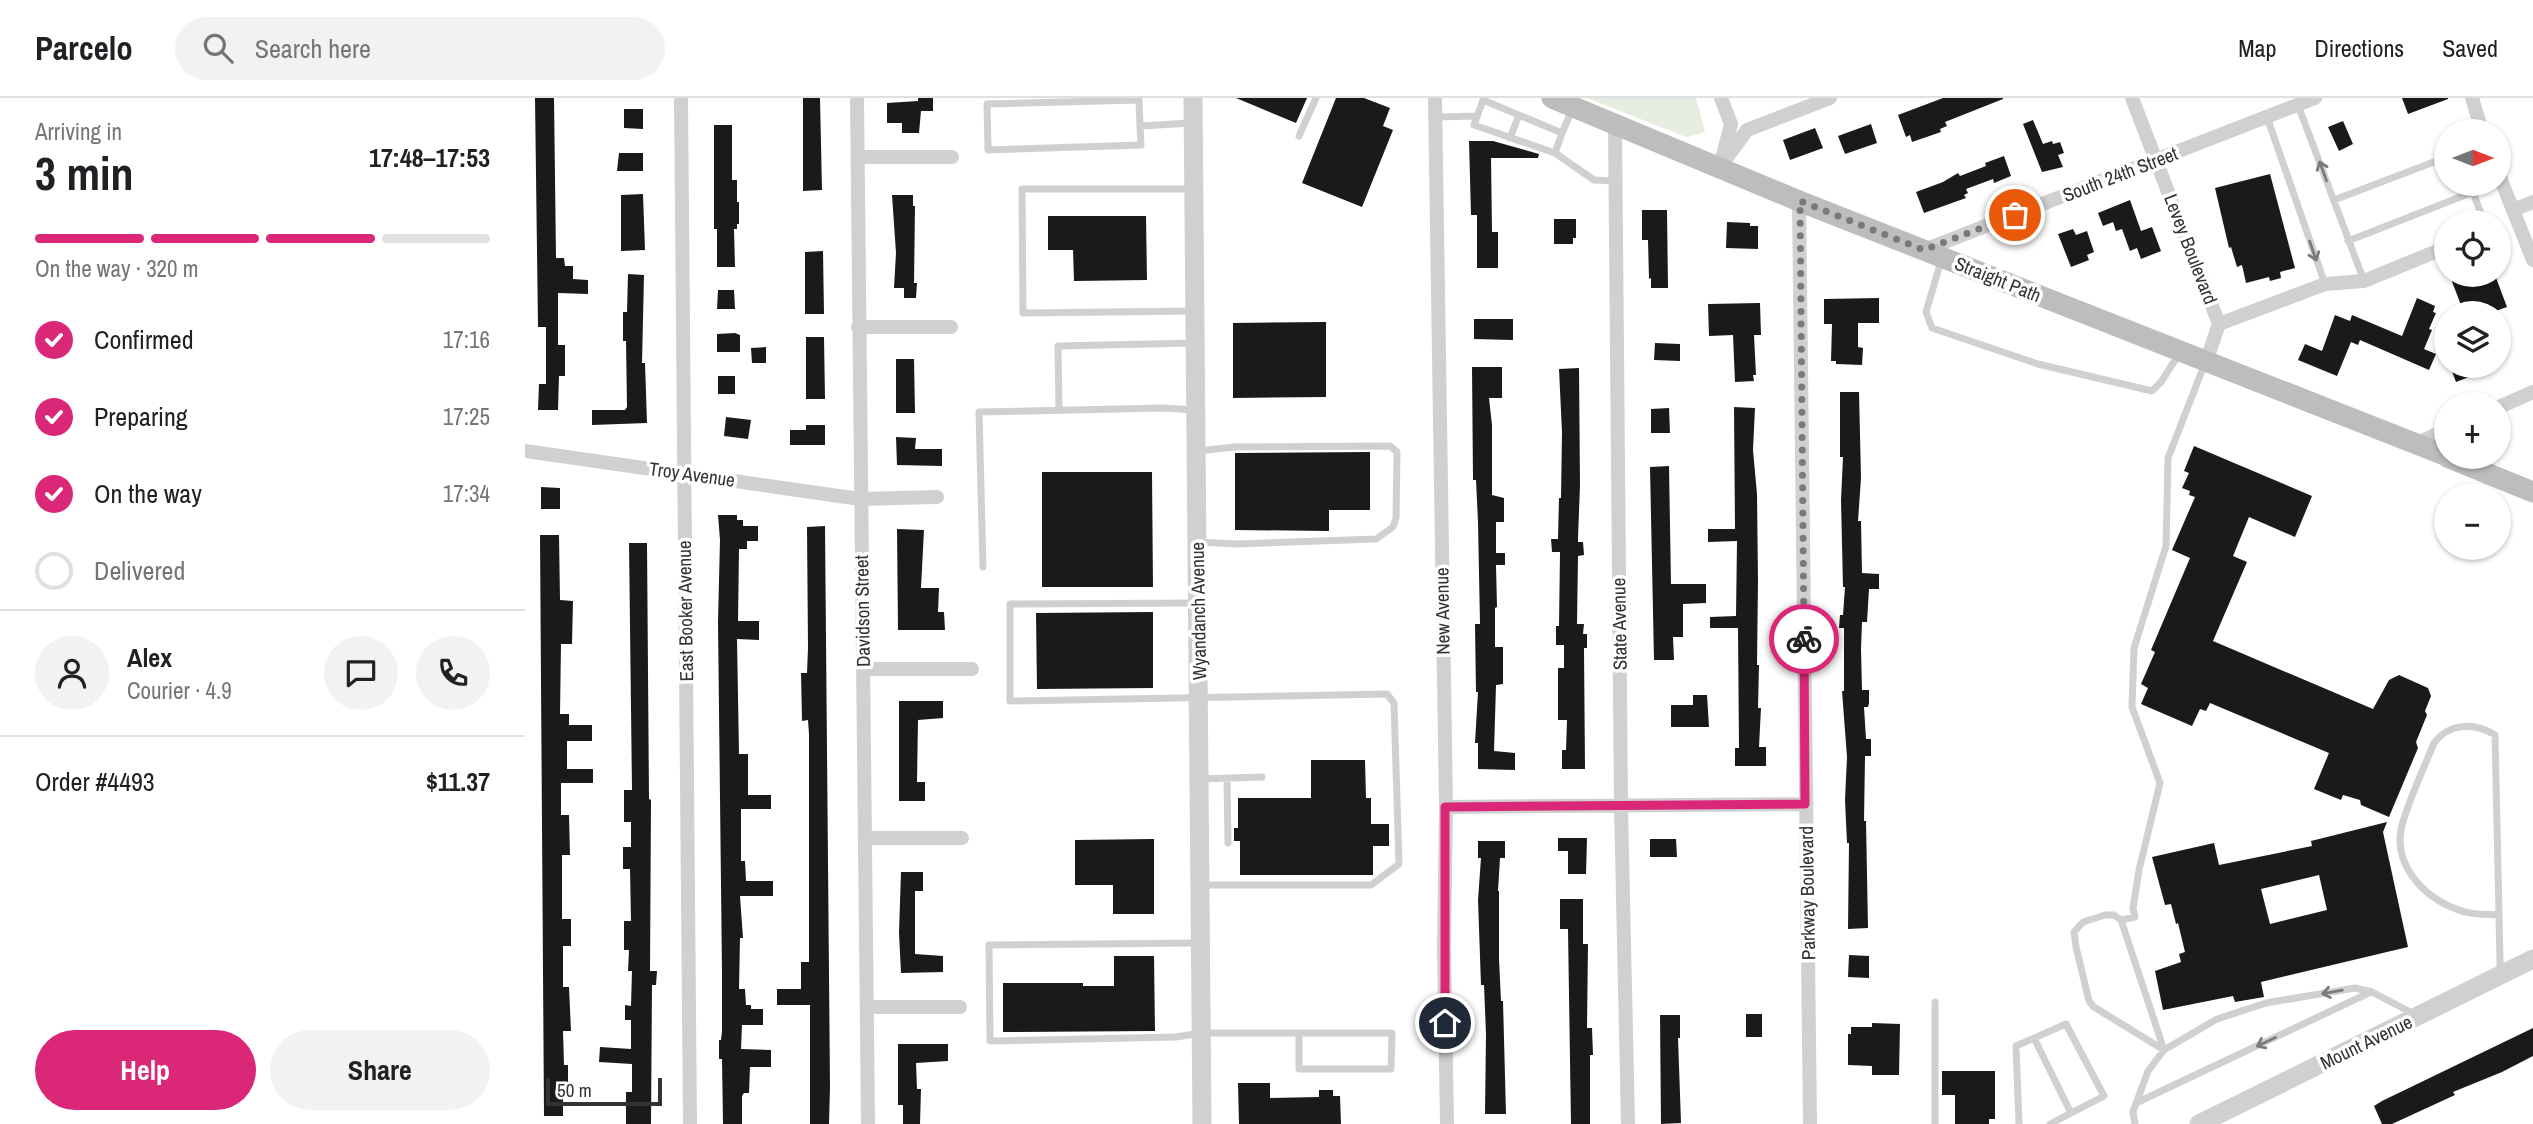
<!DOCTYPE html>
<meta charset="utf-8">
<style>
:root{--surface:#fff;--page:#f2f2f2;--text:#202124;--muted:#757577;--line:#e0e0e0;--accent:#db2777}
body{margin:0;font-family:"Archivo Narrow",sans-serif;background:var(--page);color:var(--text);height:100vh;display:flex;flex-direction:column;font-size:26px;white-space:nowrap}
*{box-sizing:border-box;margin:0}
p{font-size:23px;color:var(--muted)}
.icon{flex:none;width:38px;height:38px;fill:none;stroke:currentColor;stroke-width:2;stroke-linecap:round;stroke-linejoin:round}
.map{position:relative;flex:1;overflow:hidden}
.panel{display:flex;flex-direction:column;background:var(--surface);width:525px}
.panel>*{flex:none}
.needle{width:46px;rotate:90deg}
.controls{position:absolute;left:1909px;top:21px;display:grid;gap:14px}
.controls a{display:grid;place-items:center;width:77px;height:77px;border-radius:50%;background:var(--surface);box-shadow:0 2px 5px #0004;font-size:35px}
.scale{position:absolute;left:21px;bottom:18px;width:116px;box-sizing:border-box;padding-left:7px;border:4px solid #333;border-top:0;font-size:19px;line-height:24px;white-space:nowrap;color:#333;-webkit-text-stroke:5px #fff;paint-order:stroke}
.pin{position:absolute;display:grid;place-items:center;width:60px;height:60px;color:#fff;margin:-30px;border:4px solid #fff;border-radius:50%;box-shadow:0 2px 7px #0007}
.courier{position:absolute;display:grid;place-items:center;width:70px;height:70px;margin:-35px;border:5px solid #db2777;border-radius:50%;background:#fff;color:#222;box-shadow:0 2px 9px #0007}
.headline em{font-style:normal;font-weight:700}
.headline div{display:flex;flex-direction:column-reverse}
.headline{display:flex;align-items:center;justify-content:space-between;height:119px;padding:0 35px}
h1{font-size:46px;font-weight:700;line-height:52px}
.bar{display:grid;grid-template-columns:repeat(4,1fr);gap:10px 7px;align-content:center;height:84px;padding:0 35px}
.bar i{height:9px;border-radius:5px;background:var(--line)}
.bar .on{background:var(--accent)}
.bar p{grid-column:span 4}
.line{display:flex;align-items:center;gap:18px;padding:0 35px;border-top:2px solid var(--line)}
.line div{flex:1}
.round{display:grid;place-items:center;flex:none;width:74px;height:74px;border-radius:37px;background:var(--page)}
ol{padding:0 35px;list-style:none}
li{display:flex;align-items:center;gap:21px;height:77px}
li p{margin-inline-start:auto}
li .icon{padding:7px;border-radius:50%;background:var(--accent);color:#fff;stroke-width:4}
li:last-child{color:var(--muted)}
li i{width:38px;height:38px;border:4px solid var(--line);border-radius:50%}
.action{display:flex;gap:14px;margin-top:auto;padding:14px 35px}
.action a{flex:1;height:80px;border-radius:42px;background:var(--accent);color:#fff;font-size:28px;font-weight:700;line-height:80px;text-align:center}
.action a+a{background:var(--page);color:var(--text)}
header{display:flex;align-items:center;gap:42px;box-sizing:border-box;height:98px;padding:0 35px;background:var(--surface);border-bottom:2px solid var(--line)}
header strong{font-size:33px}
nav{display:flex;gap:38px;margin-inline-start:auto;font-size:24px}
.search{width:490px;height:63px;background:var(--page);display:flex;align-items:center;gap:18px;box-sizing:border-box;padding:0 24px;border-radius:38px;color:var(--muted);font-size:26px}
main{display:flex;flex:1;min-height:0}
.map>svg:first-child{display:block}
.green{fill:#e6ecdf}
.building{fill:#1a1a1a;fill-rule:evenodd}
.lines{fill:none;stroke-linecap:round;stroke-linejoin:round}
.service{stroke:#d0d0d0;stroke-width:7}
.minor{stroke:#d0d0d0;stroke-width:14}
.tertiary{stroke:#d0d0d0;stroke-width:19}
.secondary{stroke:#bdbdbd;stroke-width:21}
.oneway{stroke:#7a7a7a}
.done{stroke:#7a7a7a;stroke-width:7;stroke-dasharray:0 12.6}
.route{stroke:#db2777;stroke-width:9}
.labels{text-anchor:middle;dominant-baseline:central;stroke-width:7;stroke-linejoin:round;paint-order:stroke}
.street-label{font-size:19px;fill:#333;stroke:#fff}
</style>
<header>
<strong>Parcelo</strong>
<div class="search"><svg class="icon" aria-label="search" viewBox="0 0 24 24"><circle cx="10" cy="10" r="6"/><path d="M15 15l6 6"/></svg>Search here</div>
<nav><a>Map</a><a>Directions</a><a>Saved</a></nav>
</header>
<main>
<section class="panel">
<div class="headline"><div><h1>3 min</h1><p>Arriving in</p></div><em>17:48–17:53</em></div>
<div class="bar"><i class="on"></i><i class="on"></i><i class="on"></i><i></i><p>On the way · 320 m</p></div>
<ol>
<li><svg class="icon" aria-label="check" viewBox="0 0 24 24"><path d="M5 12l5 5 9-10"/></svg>Confirmed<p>17:16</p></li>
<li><svg class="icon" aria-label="check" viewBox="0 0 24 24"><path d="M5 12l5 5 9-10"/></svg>Preparing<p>17:25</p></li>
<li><svg class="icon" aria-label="check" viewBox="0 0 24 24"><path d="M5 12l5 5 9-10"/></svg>On the way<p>17:34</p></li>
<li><i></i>Delivered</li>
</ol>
<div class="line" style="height:126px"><a class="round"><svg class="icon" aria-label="person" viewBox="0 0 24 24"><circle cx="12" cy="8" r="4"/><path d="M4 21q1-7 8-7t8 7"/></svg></a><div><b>Alex</b><p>Courier · 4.9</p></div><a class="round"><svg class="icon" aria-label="chat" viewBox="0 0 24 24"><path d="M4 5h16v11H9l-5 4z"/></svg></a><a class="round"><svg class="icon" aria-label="phone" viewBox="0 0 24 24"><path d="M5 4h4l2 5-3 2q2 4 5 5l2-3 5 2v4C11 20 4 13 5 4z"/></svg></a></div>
<div class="line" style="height:91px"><div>Order #4493</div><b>$11.37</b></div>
<div class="action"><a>Help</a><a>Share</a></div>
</section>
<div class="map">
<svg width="2008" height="1026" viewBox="0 0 2008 1026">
<rect width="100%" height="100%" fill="#fff"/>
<path class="green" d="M1062,0H1171L1180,34L1161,39Z"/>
<path class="building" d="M10,0H29L31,160H39L40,168H48V181L63,182V196L33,195V247H40V278H34L33,312H13L14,286H21V229H13Z
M278,0H295L297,92L278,93Z
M393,0H408V13H396L394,35H377V25H362V5L393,3Z
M711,0H782L771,25Z
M811,0H839L865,10L858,28L868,32L837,109L777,85Z
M1418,0H1478V1L1420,24L1422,28L1415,31L1416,34L1387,44L1385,37L1381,39L1373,17Z
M1877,0H1923V1L1883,16Z
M99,11H118V31L99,30Z
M1508,22L1518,46L1527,43L1528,46L1535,44L1539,55L1533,57L1538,69L1517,74L1498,26Z
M1818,23L1828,46L1814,53L1803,29Z
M1346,26L1352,45L1320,56L1313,38Z
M189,27H207V82H212V104H214V126H212V131H209L210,169H192V131H189Z
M1290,30L1298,50L1265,62L1258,42Z
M944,43H968L1014,56L1013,60H966L967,134H973V170H952V117H946Z
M94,55H118V73H92Z
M1479,58L1486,78L1469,85L1468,81L1441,91L1443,95L1439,97L1441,100L1399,115L1391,94L1418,84L1433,75L1435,78L1461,68L1460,65Z
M1745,76L1770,170L1755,174L1756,180L1745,183L1744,179L1721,185L1717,167L1712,169L1706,149L1704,150L1690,90Z
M118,96L120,152L96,153V97Z
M367,97H388V108H390L389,185H392L391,200H379V190H369L371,155Z
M1605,102L1616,133L1627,129L1636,153L1616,161L1612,150L1605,153L1597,131L1591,133L1588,124L1578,128L1573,115Z
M1117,112H1142L1143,190H1126V180L1124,181L1123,142H1117Z
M523,118H621L622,182L549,183L548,152H523Z
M1029,121H1051V140H1048V146H1029Z
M1202,124L1225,125V128H1233V151L1201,150Z
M1548,131L1551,137L1562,133L1569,154L1562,157L1564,162L1546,169L1533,136Z
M298,153L299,216H280V154Z
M103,176L119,177L117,265H120L122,325L67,327V312H100L102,309L101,243H98V214H102Z
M1938,177H1970L1982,209L1965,215H1939L1926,181Z
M193,192H209L210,211H192Z
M1354,200V225H1333V249L1338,250L1337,267L1311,266V263H1306L1307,226H1299V201Z
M1892,200L1910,208L1908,214L1911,215L1904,231L1907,232L1899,251L1911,256L1904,272L1835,242L1833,247L1826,244L1812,278L1773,262L1780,246L1797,253L1810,217L1825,223L1827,217L1877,238Z
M1235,205L1236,237H1229L1231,277H1228L1229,283L1210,284L1208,237L1184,238L1183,206Z
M949,221H988V242L949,241Z
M801,224V299L708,300V225Z
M210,235L215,237V254H192V236Z
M281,239H299L300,301H281Z
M1130,245L1155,246V263L1129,262Z
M241,249V265H227L226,250Z
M371,261H389L390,315H371Z
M1925,268H1970V269L1931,284Z
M947,269H977V300H964L967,327V397L979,400V424H971V455H980V467H971L972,509L970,510V549H978V586L971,587L969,653L990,655V672L953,671V645H950L953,594H951L950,526H955L953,424L951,382H948Z
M1054,270L1055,387L1053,440V444H1058L1059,457L1053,458L1052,526H1059L1058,536H1062V550H1059L1060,671H1037V652H1041L1042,622H1033V570H1039V547H1031V528H1034L1035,454H1027L1026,441H1033L1034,400H1036L1037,334L1034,271Z
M193,278H210V296H193Z
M1315,294H1334L1336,380L1333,423H1336L1337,475L1354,476V491H1344L1342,524H1337L1336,551L1337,592H1344V605L1343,609H1339L1341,641H1346V658H1340L1339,723H1341L1343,830L1323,831L1324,745H1322L1320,702L1322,659L1317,593H1319V530H1314L1315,517H1318L1320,489H1318L1316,402L1318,359H1315Z
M1209,309L1230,310L1228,352L1232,396L1233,482L1232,567H1234L1233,610H1236L1234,649H1241V668H1210V650H1214L1213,530H1185V519L1211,518L1212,443L1183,444V431H1210Z
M1144,310L1145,335H1126V311Z
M201,319L226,322L223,341L199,338Z
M281,327H300V347H265V332H281Z
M371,339L391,340L390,351H417V368L372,367Z
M1669,348L1787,398L1770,439L1724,419L1708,458L1722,464L1688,543L1848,611L1864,582L1874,577L1903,590L1906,598L1900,613L1902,617L1891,644L1893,650L1864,719L1836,707L1835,702L1818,697L1816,702L1789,691L1804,655L1685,605L1681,613L1675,611L1667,628L1616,606L1623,590L1616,586L1630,554L1626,552L1665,460L1647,452L1670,399L1664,397L1665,393L1657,390L1664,375L1659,373Z
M845,354V412H804V433L710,432V355Z
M1144,368L1146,486H1181V505L1158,506V539H1148L1149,562H1129L1125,369Z
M517,374H627L628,489H517Z
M16,389L35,390V411H16Z
M193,417H212V422H218V428H233V443H222V451H214L213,523H234V542L212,541L214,656H223V697H246V711H216V763H220L221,783H248V798H215L218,840H215L214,891H220L221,907H226V911H238V927H217L216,951L246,952V969H225L224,995H219L217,998V1026H198L197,961H194V942H196L197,933V874L193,524L195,442Z
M300,428L305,989L304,1026H285V907H252V891H276V864H284V636L283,622L277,623L276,575H282L283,550L282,429Z
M372,431L399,432L396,490H414L413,514H419L420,532H373Z
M15,437H34L35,502L48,503L47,546H36L35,616H44V627H67V643H42V671H68V685H36V717H44L45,757H37V821H46V848H38V889H44L46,933H38L39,967H43V984H38V1018H19Z
M104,445H122L124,701L126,702L125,873H132L131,887H127L126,1026H101V994H107V966L74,964L75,949L106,951V922H100V907L106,908L107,873H103L104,852H99V823H106L105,771H98V749H106V724H99V692H107Z
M628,514V590L512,591L511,515Z
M1168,597H1182L1184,629H1146V607H1168Z
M374,603H418V620L393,622L392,684H400V703H374Z
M786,662H840L841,700H846V726H864V748H848V777H715V743H709V730H713V700H786Z
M1862,724L1858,734L1883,849L1736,884L1739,899L1710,904L1708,898L1638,912L1630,873L1656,864L1654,856L1660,854L1653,825L1651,826L1646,806L1640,807L1627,759L1689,745L1694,767L1787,748L1786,743ZM1794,777L1802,812L1745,826L1736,791Z
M1033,740H1062L1061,776H1043V753H1033Z
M629,741V816H588V787H550V742Z
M1125,741H1151L1152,759H1125Z
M953,743H980V760H975L973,793H974V861L976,903H978L981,1016H960L961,936L959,887H956L953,802L956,760H953Z
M376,774H398V793H390V856L418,858V874L376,875L374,835Z
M1035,801H1058V846H1063L1062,930H1067L1068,957H1065V1026H1046L1043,831H1035Z
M1324,857L1344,858V880L1323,879Z
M589,858H629L630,933L478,934V885H558V888H589Z
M1221,916H1237V939H1221Z
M1135,917H1155V940H1153L1156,1025L1136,1026Z
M1347,925L1375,926L1374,977H1347V968L1323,967V936H1326V929H1347Z
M2008,930V958L1977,974L1928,994L1930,997L1867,1026H1857L1849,1008L1857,1003Z
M373,946H423V963L391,965L392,991H396L395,1026H378V1007H373Z
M1417,973H1470V1021H1464V1026H1430V997H1417Z
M713,985H745V1000L794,999V992H808V998H815L816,1026H714Z"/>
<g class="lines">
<path class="service" d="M958,2L1037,35L1030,55L949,27L958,2L959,0
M1773,7L1839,183
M911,19L952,18
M1742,19L1800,186
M615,28L616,47L463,52L462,6L614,2L615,28L667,25
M1037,35L1047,12
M774,38L791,0
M985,40L994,17
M1030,55L1069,82L1090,83
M668,91H497L498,215L670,213
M1809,102L1922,59
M1823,143L1948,94L1959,124
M1416,163L1401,214L1407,230L1513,266L1627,293L1636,284L1654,256
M534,312L533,248L670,245
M672,353L710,349L865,348L872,354L871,420L868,429L851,441L713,446L673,444
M458,469L454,314L638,310L671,312
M669,505L485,506V603L862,596L869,605L874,766L846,787H678
M702,680L703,745
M675,681L737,679
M1580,817H1589L1596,822L1639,952L1569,909L1564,903L1551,849L1549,834L1558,824Z
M1974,817C1959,816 1944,817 1931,811C1897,798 1867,765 1877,727C1885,699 1898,672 1909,645C1924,625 1949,624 1970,637L1975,862V873
M1596,822L1610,819L1608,810L1614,772L1635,685L1607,609L1609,550L1641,448L1643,360L1680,265
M674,845L464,847L465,943L651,939L676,935H867L866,971H774V935
M1410,904V1026
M1509,940L1546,1015
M1611,1005L1846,894
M1494,1026L1491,948L1541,926L1579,998L1525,1026
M1610,1026L1608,1014L1623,973L1639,952L1692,921L1741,905L1830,890L1847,894L1889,916"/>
<path class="minor" d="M156,0L165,1026
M332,0L343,1026
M910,0L921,709L919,849L922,1026
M1196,0L1206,26L1197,61
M1607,0L1694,226L1681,264
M1947,0L1957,33
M1090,26L1096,708L1103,1026
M333,59H427
M1195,69L1222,32L1305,0
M1974,77L2008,162
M1274,103L1285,1026
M1988,112L2008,104
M1399,152L1790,0
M1694,226L1800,186L1839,183L1922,149
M333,229H426
M1974,309L2008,294
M1890,346L1922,332
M0,353L335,401L412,399
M338,571H447
M921,709L1280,706
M340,740H437
M343,909H435"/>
<path class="tertiary" d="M668,0L677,1026
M1674,1026L2008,861"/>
<path class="secondary" d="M1027,0L1274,103L1922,358
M1922,359L2008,394"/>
</g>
<defs><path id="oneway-shaft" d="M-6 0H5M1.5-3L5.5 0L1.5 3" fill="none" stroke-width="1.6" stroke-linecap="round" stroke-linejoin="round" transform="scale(1.75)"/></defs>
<g class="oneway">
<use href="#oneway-shaft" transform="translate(1798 73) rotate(-110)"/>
<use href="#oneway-shaft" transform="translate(1788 153) rotate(71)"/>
<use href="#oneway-shaft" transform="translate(1807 894) rotate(170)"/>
<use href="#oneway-shaft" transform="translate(1741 944) rotate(155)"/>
</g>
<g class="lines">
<path class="done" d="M1279,541L1275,103L1399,152L1490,117"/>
<path class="route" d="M920,925V709L1280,706L1279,541"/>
</g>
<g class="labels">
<g class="street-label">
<text transform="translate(1595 76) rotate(-21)">South 24th Street</text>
<text transform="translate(1666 151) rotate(69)">Levey Boulevard</text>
<text transform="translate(1473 181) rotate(22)">Straight Path</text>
<text transform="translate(167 376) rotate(8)">Troy Avenue</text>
<text transform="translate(160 513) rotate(-91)">East Booker Avenue</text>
<text transform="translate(337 513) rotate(-91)">Davidson Street</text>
<text transform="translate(673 513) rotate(-91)">Wyandanch Avenue</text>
<text transform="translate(917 513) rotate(-91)">New Avenue</text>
<text transform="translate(1094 526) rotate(-91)">State Avenue</text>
<text transform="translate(1282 795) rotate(-91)">Parkway Boulevard</text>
<text transform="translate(1841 944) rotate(-26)">Mount Avenue</text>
</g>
</g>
</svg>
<div class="controls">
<a><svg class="needle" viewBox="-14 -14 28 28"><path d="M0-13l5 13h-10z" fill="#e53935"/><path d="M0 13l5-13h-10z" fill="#757577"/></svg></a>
<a><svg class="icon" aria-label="locate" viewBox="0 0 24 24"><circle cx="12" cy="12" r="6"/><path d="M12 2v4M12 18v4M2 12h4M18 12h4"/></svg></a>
<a><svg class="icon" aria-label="layers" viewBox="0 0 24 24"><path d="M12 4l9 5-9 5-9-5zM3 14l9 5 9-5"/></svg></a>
<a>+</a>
<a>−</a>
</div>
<div class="scale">50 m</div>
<div class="pin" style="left:1490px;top:117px;background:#ea580c"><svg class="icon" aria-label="bag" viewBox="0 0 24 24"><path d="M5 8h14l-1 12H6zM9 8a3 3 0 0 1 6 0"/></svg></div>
<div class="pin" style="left:920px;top:925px;background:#1f2937"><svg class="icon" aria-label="home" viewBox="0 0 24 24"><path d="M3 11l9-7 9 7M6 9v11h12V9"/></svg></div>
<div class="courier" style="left:1279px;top:541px"><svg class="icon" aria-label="bike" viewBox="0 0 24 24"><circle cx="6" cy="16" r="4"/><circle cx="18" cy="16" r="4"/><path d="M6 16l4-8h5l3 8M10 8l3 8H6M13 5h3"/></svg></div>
</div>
</main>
